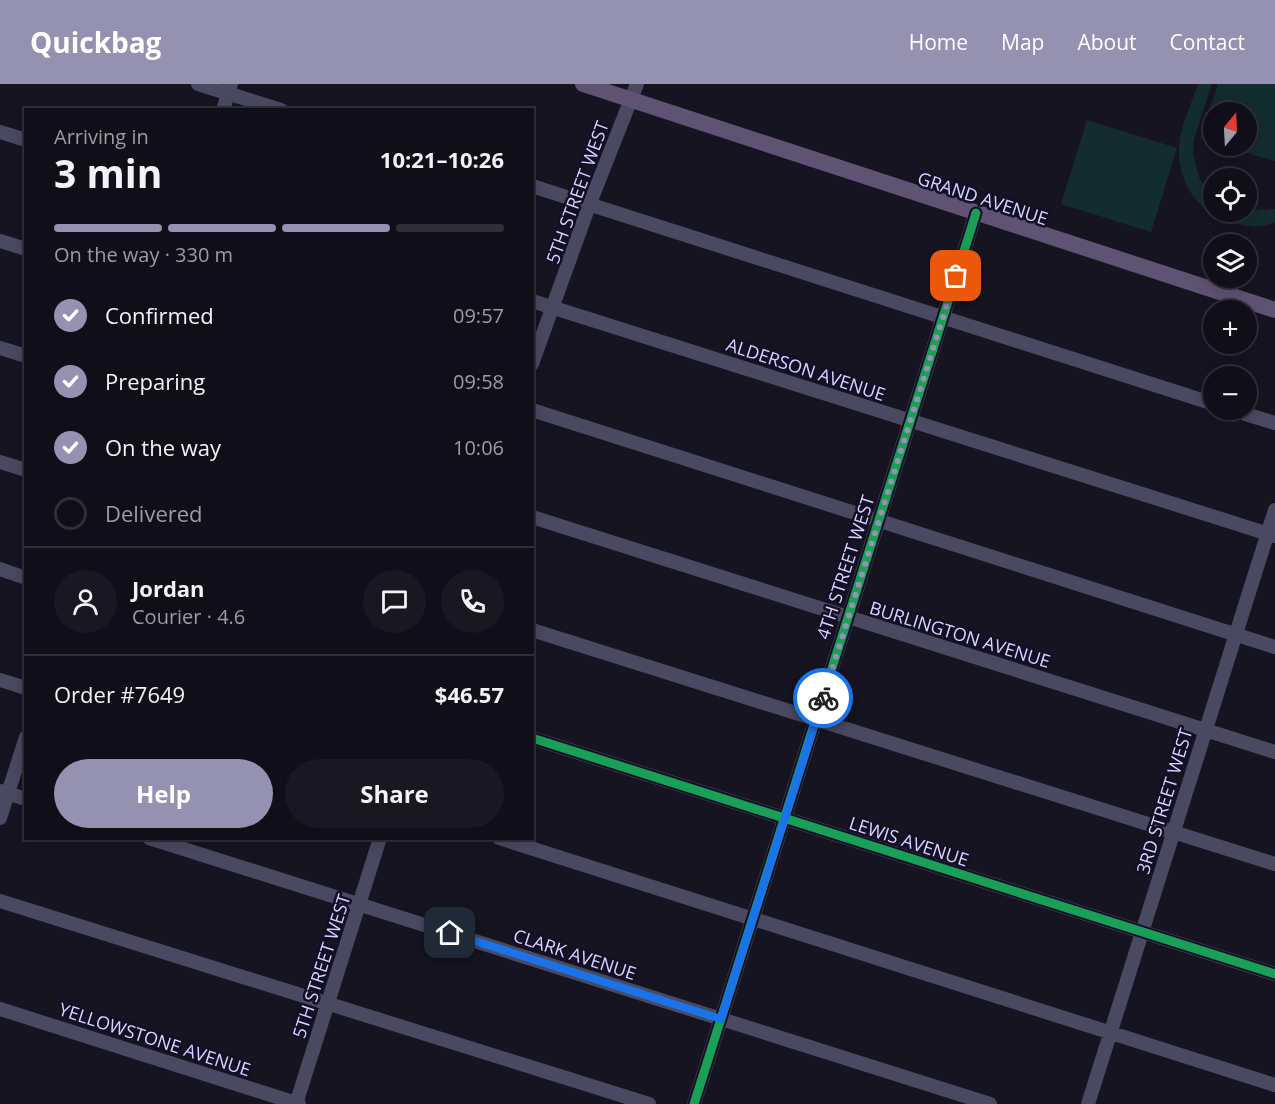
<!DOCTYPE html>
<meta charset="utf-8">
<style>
:root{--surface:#100f19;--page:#191822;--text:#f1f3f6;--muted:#9c9ca2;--line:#302f38;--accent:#9591b1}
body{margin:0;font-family:"Open Sans",sans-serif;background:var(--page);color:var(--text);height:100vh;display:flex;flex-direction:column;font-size:22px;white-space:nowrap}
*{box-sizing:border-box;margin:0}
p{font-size:20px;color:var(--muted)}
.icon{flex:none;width:33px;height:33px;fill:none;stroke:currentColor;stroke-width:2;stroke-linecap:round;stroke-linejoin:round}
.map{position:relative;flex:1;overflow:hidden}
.drawer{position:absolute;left:24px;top:24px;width:510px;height:732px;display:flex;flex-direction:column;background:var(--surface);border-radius:0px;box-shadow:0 3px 15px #0003,0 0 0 2px var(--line)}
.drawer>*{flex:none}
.needle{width:39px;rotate:18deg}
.controls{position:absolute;left:1203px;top:18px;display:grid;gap:12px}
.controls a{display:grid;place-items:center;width:54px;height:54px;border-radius:50%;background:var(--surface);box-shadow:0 3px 15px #0003,0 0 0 2px var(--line);font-size:30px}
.pin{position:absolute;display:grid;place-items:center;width:51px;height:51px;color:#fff;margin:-26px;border-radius:12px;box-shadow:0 3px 9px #0006}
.courier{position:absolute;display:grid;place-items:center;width:60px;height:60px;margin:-30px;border:4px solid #1a73e8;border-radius:50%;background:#fff;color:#222;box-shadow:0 2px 8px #0007}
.head em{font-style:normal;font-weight:700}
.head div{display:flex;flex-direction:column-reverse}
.head{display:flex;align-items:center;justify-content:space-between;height:102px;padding:0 30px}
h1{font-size:39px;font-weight:700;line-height:45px}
.bar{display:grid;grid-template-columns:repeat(4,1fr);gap:9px 6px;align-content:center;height:72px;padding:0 30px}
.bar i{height:8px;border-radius:4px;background:var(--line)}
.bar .active{background:var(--accent)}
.bar p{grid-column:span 4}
.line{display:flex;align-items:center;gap:15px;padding:0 30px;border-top:2px solid var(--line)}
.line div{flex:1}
.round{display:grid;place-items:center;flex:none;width:63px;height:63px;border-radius:32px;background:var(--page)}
ol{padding:0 30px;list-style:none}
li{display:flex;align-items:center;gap:18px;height:66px}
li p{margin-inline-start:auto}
li .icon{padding:6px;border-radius:50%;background:var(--accent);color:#fff;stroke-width:4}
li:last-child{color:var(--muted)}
li i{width:33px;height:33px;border:3px solid var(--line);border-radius:50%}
.button{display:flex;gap:12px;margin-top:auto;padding:12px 30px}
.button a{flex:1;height:69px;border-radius:36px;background:var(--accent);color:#fff;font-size:24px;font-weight:700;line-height:69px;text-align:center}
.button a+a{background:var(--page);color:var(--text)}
header{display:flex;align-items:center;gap:36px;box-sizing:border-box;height:84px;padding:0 30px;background:var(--accent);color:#fff}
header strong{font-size:28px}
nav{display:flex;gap:33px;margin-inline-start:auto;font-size:21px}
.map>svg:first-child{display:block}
.green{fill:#132c2d}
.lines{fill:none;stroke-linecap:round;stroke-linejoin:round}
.minor{stroke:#4a4962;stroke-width:14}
.major{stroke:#5e5373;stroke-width:16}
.cycleway-casing{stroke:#130f26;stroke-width:13}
.cycleway{stroke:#1a9f57;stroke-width:9}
.done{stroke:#9591b1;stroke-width:6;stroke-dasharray:0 10.8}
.route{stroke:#1a73e8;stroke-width:8}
.labels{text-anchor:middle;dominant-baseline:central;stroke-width:5;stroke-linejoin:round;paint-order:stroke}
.street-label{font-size:18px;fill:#d9d4ff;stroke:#130f26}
</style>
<header>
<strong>Quickbag</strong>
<nav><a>Home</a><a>Map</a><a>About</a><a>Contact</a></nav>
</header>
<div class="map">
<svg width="1275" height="1020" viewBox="0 0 1275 1020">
<rect width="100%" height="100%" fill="#161421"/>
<path class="green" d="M1198,0H1212L1194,56L1193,71L1200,96L1213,112L1214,128L1275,125V138C1259,146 1241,142 1225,136C1195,127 1177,93 1179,63C1180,42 1192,19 1198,0Z
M1218,0H1275V77L1223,62H1246V28H1214L1213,59L1200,54Z
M1087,36L1177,64L1151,148L1061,120Z"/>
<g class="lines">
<path class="minor" d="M198,0L281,26
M223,26L231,0
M0,48L26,56
M532,102L1214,320
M0,157L26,165
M532,217L1275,452
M0,264L26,272
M532,280L590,119L637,0
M532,326L1275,563
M1232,326L1275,339
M0,378L26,386
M532,433L1275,668
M0,485L26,494
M532,546L1275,780
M0,596L26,604
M532,654L1275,890
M0,707L26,715
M0,734L26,653
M149,754L990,1020
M499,754L1275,1001
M0,817L649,1020
M0,925L299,1020
M296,1020L380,754
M694,1020L976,129
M1088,1020L1275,426"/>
<path class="major" d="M583,0L1275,226"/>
<g class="cycleway-casing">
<path id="cycleway" d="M532,654L1275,890
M694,1020L976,129"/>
</g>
<use href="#cycleway" class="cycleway"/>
</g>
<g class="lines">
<path class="done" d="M823,614L956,192"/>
<path class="route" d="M450,849L721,935L823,614"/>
</g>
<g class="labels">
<g class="street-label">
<text transform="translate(577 108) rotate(-70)">5TH STREET WEST</text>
<text transform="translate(983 114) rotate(18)">GRAND AVENUE</text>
<text transform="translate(806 285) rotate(18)">ALDERSON AVENUE</text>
<text transform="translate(845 483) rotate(-72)">4TH STREET WEST</text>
<text transform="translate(960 550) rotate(17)">BURLINGTON AVENUE</text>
<text transform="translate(1164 717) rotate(-73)">3RD STREET WEST</text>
<text transform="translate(909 757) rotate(18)">LEWIS AVENUE</text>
<text transform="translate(575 870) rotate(18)">CLARK AVENUE</text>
<text transform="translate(321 882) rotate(-72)">5TH STREET WEST</text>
<text transform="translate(155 955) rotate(18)">YELLOWSTONE AVENUE</text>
</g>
</g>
</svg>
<div class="controls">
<a><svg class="needle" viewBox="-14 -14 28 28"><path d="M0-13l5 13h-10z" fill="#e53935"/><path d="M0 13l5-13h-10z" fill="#9c9ca2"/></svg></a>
<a><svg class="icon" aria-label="locate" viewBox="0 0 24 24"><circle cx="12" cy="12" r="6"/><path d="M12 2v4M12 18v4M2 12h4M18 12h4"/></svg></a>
<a><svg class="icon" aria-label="layers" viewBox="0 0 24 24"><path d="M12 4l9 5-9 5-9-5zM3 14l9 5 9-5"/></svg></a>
<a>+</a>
<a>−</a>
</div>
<div class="pin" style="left:956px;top:192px;background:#ea580c"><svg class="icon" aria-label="bag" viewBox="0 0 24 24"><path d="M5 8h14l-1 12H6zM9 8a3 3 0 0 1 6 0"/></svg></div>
<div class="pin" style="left:450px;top:849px;background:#1f2937"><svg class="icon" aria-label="home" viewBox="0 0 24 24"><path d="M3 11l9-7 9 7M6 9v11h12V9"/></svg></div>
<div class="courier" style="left:823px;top:614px"><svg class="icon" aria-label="bike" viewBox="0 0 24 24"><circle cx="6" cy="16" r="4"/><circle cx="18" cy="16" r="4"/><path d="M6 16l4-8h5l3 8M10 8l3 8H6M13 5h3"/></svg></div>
<section class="drawer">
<div class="head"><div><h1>3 min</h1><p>Arriving in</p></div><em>10:21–10:26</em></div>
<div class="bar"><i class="active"></i><i class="active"></i><i class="active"></i><i></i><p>On the way · 330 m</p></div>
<ol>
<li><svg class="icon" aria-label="check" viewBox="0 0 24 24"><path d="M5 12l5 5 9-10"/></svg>Confirmed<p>09:57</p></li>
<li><svg class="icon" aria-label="check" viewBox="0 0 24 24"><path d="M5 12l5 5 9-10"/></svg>Preparing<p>09:58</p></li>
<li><svg class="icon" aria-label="check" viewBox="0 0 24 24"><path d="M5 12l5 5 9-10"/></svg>On the way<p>10:06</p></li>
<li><i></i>Delivered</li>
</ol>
<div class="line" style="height:108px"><a class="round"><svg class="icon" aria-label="person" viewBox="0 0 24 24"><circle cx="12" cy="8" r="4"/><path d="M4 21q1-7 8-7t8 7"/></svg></a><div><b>Jordan</b><p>Courier · 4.6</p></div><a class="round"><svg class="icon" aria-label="chat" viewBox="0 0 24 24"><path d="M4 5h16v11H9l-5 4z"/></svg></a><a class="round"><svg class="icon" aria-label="phone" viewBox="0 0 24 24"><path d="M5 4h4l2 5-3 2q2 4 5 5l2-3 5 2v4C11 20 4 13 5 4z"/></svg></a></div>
<div class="line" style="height:78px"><div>Order #7649</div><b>$46.57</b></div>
<div class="button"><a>Help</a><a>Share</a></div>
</section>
</div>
